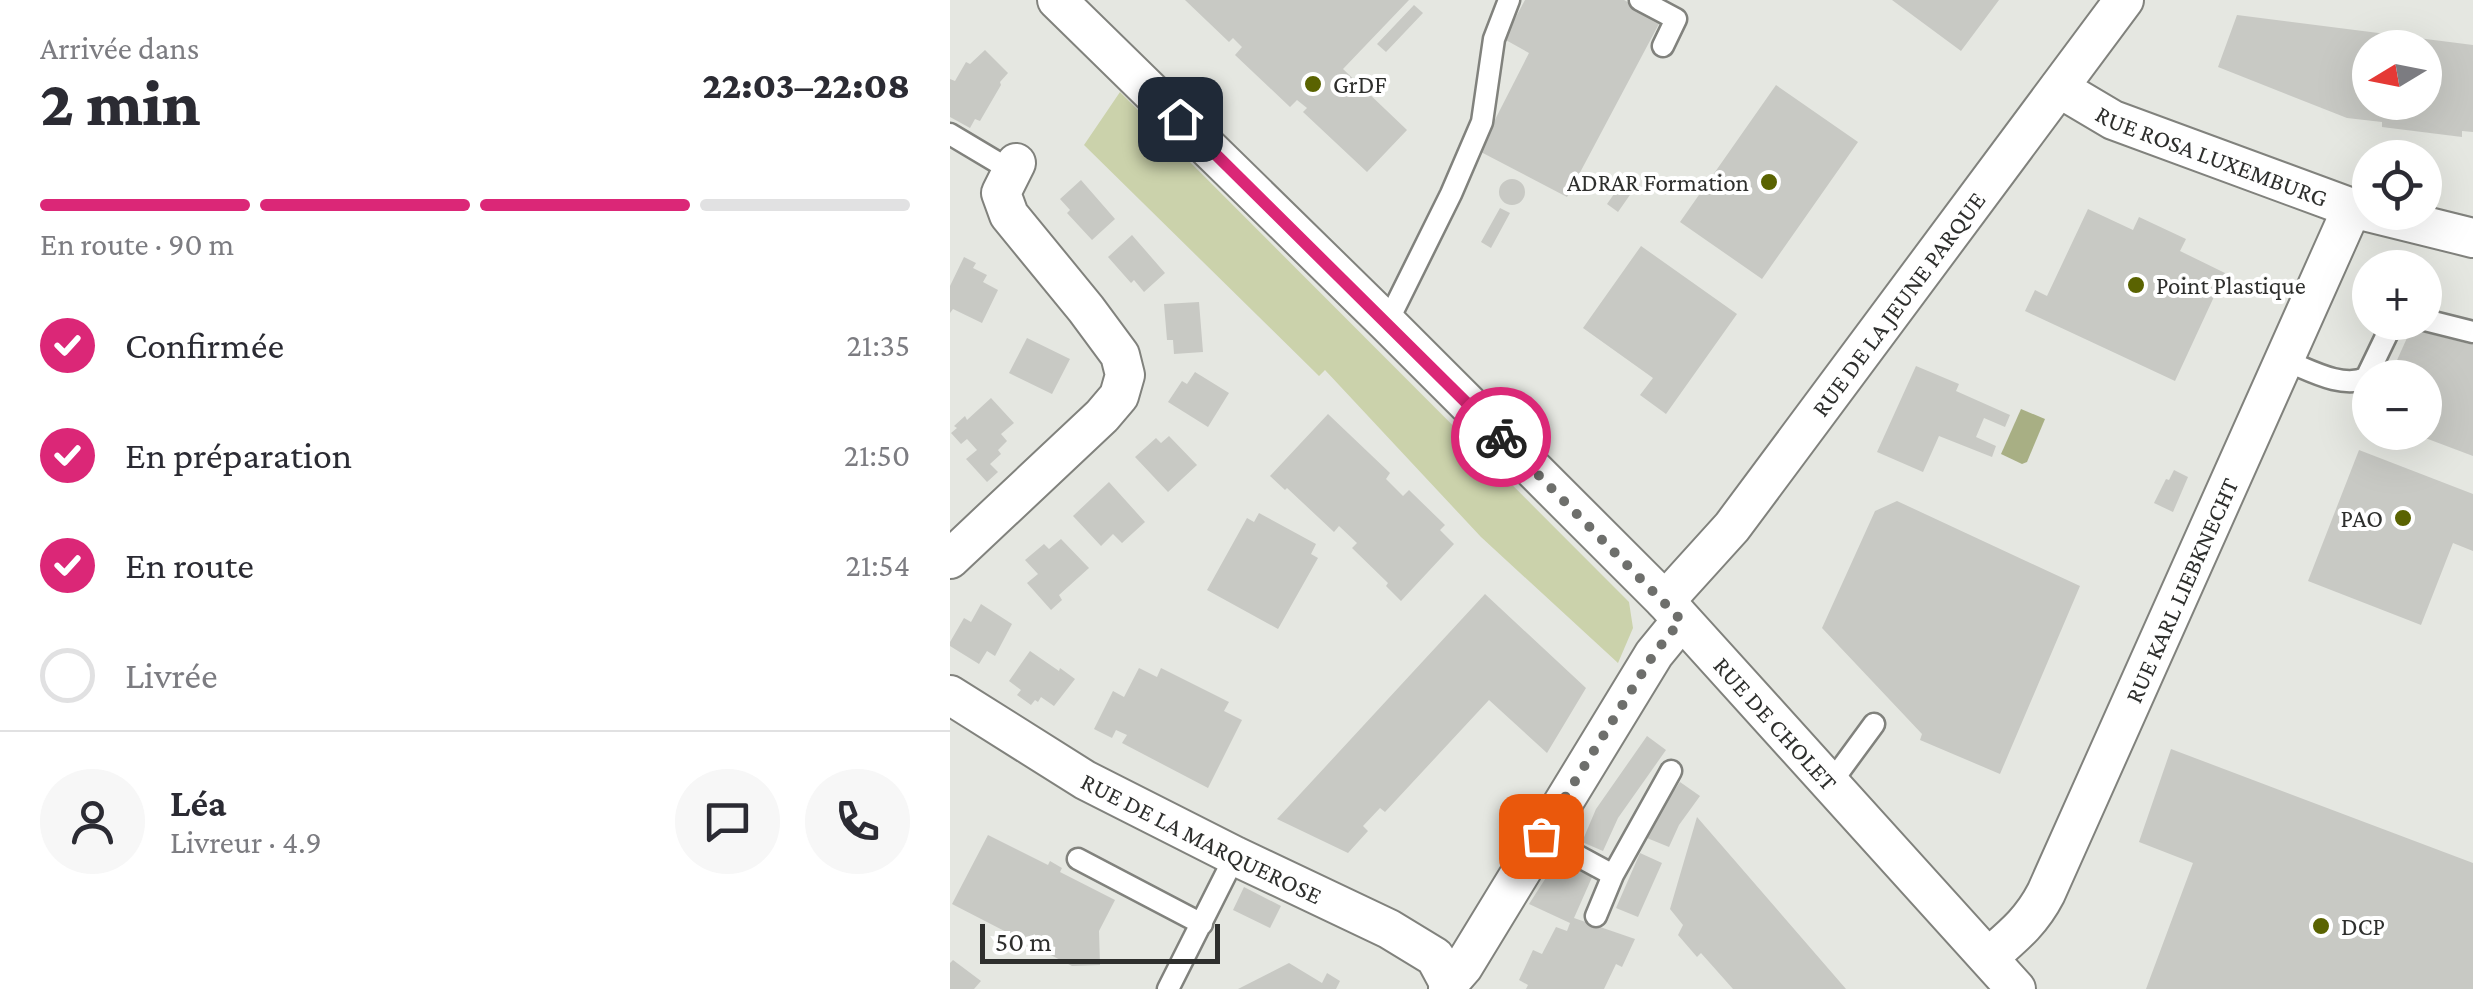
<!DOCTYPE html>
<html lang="fr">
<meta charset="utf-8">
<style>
:root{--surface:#fff;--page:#f7f7f7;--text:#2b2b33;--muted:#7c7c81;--line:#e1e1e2;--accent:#db2777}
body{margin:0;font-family:"Crimson Pro",serif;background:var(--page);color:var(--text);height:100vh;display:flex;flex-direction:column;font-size:38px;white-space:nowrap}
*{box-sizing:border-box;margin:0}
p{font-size:32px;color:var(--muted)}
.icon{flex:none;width:55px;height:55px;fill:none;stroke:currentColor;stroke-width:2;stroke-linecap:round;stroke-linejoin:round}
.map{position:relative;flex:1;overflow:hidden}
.drawer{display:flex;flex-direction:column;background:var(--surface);width:950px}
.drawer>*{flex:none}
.needle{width:65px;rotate:260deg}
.fabs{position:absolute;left:1402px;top:30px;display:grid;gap:20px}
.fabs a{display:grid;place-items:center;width:90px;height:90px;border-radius:50%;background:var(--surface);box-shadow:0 10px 40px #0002;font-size:50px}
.scale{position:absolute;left:30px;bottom:25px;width:240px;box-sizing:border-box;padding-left:10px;border:5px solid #2e2f2d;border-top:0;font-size:28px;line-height:35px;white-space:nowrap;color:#2e2f2d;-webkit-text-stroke:8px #fff;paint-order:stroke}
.pin{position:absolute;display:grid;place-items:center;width:85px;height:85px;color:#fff;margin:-42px;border-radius:20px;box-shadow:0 5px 15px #0006}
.courier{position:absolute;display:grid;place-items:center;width:100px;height:100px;margin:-50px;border:8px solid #db2777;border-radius:50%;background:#fff;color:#222;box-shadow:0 2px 12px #0007}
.head em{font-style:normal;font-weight:800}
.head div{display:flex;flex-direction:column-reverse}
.head{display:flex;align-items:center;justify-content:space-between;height:170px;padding:0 40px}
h1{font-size:65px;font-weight:800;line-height:75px}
.bar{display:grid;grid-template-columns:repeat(4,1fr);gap:15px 10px;align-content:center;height:120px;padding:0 40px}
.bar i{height:12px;border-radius:8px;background:var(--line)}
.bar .current{background:var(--accent)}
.bar p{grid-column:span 4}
.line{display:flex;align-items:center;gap:25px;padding:0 40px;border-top:2px solid var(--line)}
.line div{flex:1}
.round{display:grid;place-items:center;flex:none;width:105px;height:105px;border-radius:52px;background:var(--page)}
ol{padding:0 40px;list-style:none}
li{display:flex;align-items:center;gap:30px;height:110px}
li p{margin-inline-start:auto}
li .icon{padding:10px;border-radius:50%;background:var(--accent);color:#fff;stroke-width:4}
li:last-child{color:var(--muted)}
li i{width:55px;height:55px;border:5px solid var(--line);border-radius:50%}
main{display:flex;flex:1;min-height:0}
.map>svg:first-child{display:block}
.green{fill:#cbd2ab}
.water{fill:#a8af84}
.building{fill:#c8c9c4;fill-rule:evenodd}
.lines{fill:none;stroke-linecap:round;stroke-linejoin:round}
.lane-casing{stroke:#81827d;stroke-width:25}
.street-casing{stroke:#81827d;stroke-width:42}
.lane{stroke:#fff;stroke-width:20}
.street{stroke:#fff;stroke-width:38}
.done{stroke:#6e6f6c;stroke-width:10;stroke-dasharray:0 18}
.route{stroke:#db2777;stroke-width:12}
.poi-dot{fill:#5a6301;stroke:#fff;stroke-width:4}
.labels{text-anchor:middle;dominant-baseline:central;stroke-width:8;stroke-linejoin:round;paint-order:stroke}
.poi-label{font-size:25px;fill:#2e2f2d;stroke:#fff;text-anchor:start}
.street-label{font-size:25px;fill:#2e2f2d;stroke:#fff}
</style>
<main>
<section class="drawer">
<div class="head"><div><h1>2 min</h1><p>Arrivée dans</p></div><em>22:03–22:08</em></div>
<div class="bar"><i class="current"></i><i class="current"></i><i class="current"></i><i></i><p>En route · 90 m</p></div>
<ol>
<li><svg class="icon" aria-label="check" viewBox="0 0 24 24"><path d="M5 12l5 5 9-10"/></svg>Confirmée<p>21:35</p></li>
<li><svg class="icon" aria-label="check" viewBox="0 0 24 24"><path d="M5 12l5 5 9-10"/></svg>En préparation<p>21:50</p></li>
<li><svg class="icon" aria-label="check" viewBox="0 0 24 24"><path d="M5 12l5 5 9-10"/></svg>En route<p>21:54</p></li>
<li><i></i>Livrée</li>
</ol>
<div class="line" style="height:180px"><a class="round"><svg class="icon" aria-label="person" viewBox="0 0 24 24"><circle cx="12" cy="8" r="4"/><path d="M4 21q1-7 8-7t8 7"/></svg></a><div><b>Léa</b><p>Livreur · 4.9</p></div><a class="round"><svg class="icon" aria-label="chat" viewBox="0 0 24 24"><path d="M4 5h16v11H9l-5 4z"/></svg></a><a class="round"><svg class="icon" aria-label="phone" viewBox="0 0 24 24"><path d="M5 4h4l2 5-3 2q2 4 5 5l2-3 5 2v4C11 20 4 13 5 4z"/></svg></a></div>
</section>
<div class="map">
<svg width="1523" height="989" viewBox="0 0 1523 989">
<rect width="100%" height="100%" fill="#e5e7e1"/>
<path class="green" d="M170,92L679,602L683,628L668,663L531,537L375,370L369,376L134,145Z"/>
<path class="water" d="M1071,409L1095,419L1077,462L1072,464L1051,454Z"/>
<path class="building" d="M235,0H459L393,69L457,130L417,172L353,112L357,108L347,100L340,107L285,55L292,47L283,38L279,42Z
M575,0H674L711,20L617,197L529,151L579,53L554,39Z
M942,0H1049L1011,51Z
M464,5L473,13L436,52L427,44Z
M1287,15L1523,45V132L1512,131V137L1432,127V122L1397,118L1268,67ZM1420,48H1475V102H1420Z
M35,50L58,73L50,82L51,85L30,121L25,119L20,128L0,117V79L5,81L16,62L20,64Z
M826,85L908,142L812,279L730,222Z
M549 192a13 13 0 1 1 26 0a13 13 0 1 1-26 0Z
M131,180L165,219L142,240L117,213L120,210L110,199Z
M671,184L682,192L668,212L657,204Z
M550,208L560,213L541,248L531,242Z
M1138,209L1183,230L1189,217L1236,239L1230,251L1275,273L1225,381L1075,311L1085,290L1097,296Z
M182,235L215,273L194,292L184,280L181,283L158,257Z
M691,246L787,314L716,414L690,395L703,378L633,328Z
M14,257L26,263L23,268L37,275L33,282L48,290L32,323L3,309L0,313V286Z
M249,302L253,352L224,354L223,340H217L214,304Z
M1461,329L1523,345V456L1462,433L1475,432V378H1439Z
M77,338L120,359L102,394L59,373Z
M966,366L1009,384L1006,391L1060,415L1055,427L1034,418L1026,437L1046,446L1042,457L989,436L973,472L927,452Z
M245,372L279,393L258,427L218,402L232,381L237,384Z
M41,398L64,423L51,434L57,441L48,450L51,454L40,464L48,472L37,482L16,459L27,450L17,439L11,444L1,433L7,428L4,426L15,416L17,420Z
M378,414L440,473L436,479L453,496L459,490L495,525L490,530L504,544L451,601L436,586L438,583L402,548L407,543L389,526L384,532L337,488L335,490L320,476Z
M219,436L247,465L218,492L185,457L206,438L211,443Z
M1409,450L1523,494V551L1503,543L1471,625L1358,581Z
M1224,470L1238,477L1223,512L1204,503L1216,479L1219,480Z
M159,482L195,522L172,543L163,534L151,546L123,516Z
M947,501L1130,586L1050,774L970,740L972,734L872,628L925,511Z
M309,513L366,544L361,554L368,558L328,629L257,590L297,518L304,522Z
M111,539L139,568L109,595L112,600L101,610L77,583L88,574L75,560L94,544L99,549Z
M535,594L636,688L597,753L539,700L435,812L430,808L413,826L418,831L398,853L327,819Z
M31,604L62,624L45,656L37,651L29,664L0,646V642L14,618L21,622Z
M80,651L109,671L110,668L125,679L104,706L91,697L88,702L85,700L81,705L67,695L71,690L59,681Z
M189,668L207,677L211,668L279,702L274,711L292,720L258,788L172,743L177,735L166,730L162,738L144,729L163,691L174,697Z
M697,736L716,750L668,818L653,851L632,842L646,809Z
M1221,749L1523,863V989H1196L1243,863L1189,842Z
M730,782L750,796L729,825L719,847L697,838L709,812Z
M747,817L896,989H783L751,953L747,957L728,935L733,925L720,909Z
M38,835L98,865L100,861L112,868L110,872L165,900L149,931L150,965L122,966L2,904Z
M690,853L712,863L688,917L666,908Z
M608,859L643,875L624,918L685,939L672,967L666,964L654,989H576L578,985L569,980L583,950L592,954L606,927L617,931L620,923L579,904Z
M294,887L331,906L320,928L283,910Z
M3,960L31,981L24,989H0V963Z
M339,963L372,983L377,973L390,981L386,989H288Z"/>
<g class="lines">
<g class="lane-casing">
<path id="lane" d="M690,0L726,19L713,46
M0,134L62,171
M1475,320L1523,332
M437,323L501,194L532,122L544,39L559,0
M1334,360C1358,369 1391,389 1416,378L1443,322
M880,784L924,724
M591,836L663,875
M128,859L252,924
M646,916L663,875L721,771
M218,989L285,856"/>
</g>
<g class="street-casing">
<g id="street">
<path id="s1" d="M107,0L437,323L715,601L1066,989"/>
<path id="s2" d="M1109,88L1163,120L1402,208L1523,238"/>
<path d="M0,559L152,416L169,396L175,375L170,355L136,309L59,215L51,193L66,163"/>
<path id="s3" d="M715,601L782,527L1174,0"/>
<path id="s4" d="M0,695L135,780L285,856L439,929L485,957L499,983"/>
<path id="s5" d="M1039,957C1063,936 1081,922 1096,893L1402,208"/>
<path d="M498,989L499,983L513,967L704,654L731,621"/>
</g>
</g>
<use href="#lane" class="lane"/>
<use href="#street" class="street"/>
</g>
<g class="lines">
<path class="done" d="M551,437L731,620L704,654L591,836"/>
<path class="route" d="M230,119L551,437"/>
</g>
<g class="poi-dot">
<circle cx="363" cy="84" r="10"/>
<circle cx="819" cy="182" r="10"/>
<circle cx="1186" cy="285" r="10"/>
<circle cx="1453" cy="518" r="10"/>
<circle cx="1371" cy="926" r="10"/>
</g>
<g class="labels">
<g class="poi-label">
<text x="383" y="84">GrDF</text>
<text x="799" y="182" text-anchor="end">ADRAR Formation</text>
<text x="1206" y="285">Point Plastique</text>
<text x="1433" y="518" text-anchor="end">PAO</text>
<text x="1391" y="926">DCP</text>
</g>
<g class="street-label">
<text stroke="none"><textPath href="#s2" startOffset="168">RUE ROSA LUXEMBURG</textPath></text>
<text stroke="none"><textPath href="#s3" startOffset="378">RUE DE LA JEUNE PARQUE</textPath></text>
<text stroke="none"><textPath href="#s5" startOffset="418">RUE KARL LIEBKNECHT</textPath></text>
<text stroke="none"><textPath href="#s1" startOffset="1020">RUE DE CHOLET</textPath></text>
<text stroke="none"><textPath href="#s4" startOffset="290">RUE DE LA MARQUEROSE</textPath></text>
</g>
</g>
</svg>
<div class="fabs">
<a><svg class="needle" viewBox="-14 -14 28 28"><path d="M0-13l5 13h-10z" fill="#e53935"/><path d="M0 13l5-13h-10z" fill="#7c7c81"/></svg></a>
<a><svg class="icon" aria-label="locate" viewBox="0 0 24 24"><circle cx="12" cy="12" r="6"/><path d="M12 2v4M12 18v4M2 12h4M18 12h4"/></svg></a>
<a>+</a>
<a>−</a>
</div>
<div class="scale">50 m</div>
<div class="pin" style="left:591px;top:836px;background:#ea580c"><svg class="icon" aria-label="bag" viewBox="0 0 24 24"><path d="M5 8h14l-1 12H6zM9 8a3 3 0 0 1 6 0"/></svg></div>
<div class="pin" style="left:230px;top:119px;background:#1f2937"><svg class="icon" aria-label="home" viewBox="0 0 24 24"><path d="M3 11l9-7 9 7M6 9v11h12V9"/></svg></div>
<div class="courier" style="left:551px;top:437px"><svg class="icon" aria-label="bike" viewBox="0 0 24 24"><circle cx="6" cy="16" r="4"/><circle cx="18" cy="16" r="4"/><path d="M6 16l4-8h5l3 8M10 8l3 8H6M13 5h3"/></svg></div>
</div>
</main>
